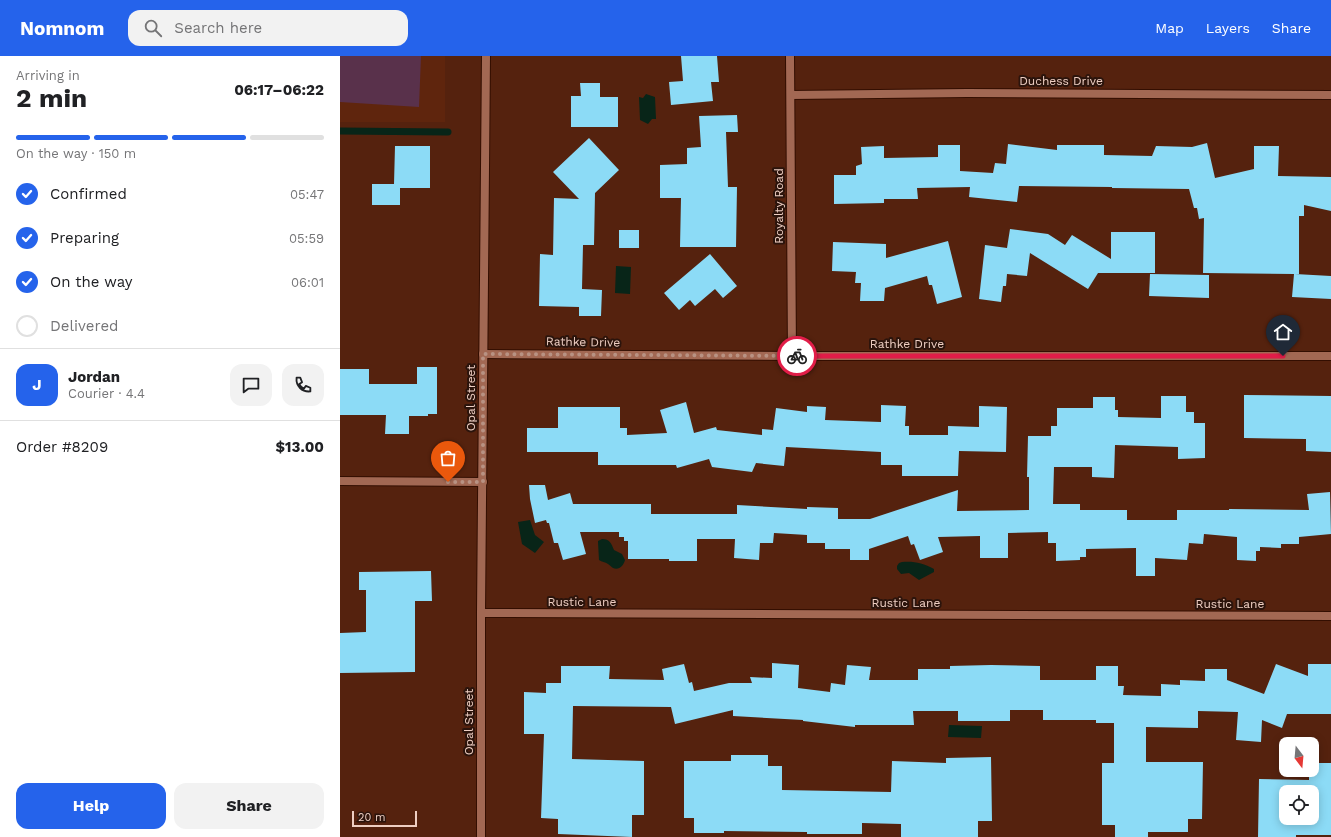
<!DOCTYPE html>
<meta charset="utf-8">
<style>
:root{--surface:#fff;--page:#f2f2f2;--text:#202124;--muted:#757577;--line:#e0e0e0;--accent:#2563eb}
body{margin:0;font-family:"Work Sans",sans-serif;background:var(--page);color:var(--text);height:100vh;display:flex;flex-direction:column;font-size:15px;white-space:nowrap}
*{box-sizing:border-box;margin:0}
p{font-size:13px;color:var(--muted)}
.icon{flex:none;width:22px;height:22px;fill:none;stroke:currentColor;stroke-width:2;stroke-linecap:round;stroke-linejoin:round}
.map{position:relative;flex:1;overflow:hidden}
.side{display:flex;flex-direction:column;background:var(--surface);width:340px}
.side>*{flex:none}
.needle{width:26px;rotate:164deg}
.fabs{position:absolute;left:939px;top:681px;display:grid;gap:8px}
.fabs a{display:grid;place-items:center;width:40px;height:40px;border-radius:8px;background:var(--surface);box-shadow:0 2px 10px #0003;font-size:20px}
.scale{position:absolute;left:12px;bottom:10px;width:65px;box-sizing:border-box;padding-left:4px;border:2px solid #eecec2;border-top:0;font-size:11px;line-height:14px;white-space:nowrap;color:#eecec2;-webkit-text-stroke:3px #2b140c;paint-order:stroke}
.pin{position:absolute;display:grid;place-items:center;width:34px;height:34px;color:#fff;margin:-41px -17px;border-radius:50% 50% 50% 0;rotate:-45deg;box-shadow:0 0 4px #0007}
.pin .icon{rotate:45deg}
.courier{position:absolute;display:grid;place-items:center;width:40px;height:40px;margin:-20px;border:3px solid #e11d48;border-radius:50%;background:#fff;color:#222;box-shadow:0 1px 5px #0007}
.headline em{font-style:normal;font-weight:700}
.headline div{display:flex;flex-direction:column-reverse}
.headline{display:flex;align-items:center;justify-content:space-between;height:68px;padding:0 16px}
h1{font-size:26px;font-weight:700;line-height:30px}
.bar{display:grid;grid-template-columns:repeat(4,1fr);gap:6px 4px;align-content:center;height:48px;padding:0 16px}
.bar i{height:5px;border-radius:3px;background:var(--line)}
.bar .active{background:var(--accent)}
.bar p{grid-column:span 4}
.line{display:flex;align-items:center;gap:10px;padding:0 16px;border-top:1px solid var(--line)}
.line div{flex:1}
.round{display:grid;place-items:center;flex:none;width:42px;height:42px;border-radius:12px;background:var(--page)}
ol{padding:0 16px;list-style:none}
li{display:flex;align-items:center;gap:12px;height:44px}
li p{margin-inline-start:auto}
li .icon{padding:4px;border-radius:50%;background:var(--accent);color:#fff;stroke-width:4}
li:last-child{color:var(--muted)}
li i{width:22px;height:22px;border:2px solid var(--line);border-radius:50%}
.primary-button{display:flex;gap:8px;margin-top:auto;padding:8px 16px}
.primary-button a{flex:1;height:46px;border-radius:12px;background:var(--accent);color:#fff;font-size:16px;font-weight:700;line-height:46px;text-align:center}
.primary-button a+a{background:var(--page);color:var(--text)}
header{display:flex;align-items:center;gap:24px;box-sizing:border-box;height:56px;padding:0 20px;background:var(--accent);color:#fff}
header strong{font-size:19px}
nav{display:flex;gap:22px;margin-inline-start:auto;font-size:14px}
.search{width:280px;height:36px;background:var(--page);display:flex;align-items:center;gap:10px;box-sizing:border-box;padding:0 14px;border-radius:12px;color:var(--muted);font-size:15px}
main{display:flex;flex:1;min-height:0}
.map>svg:first-child{display:block}
.built{fill:#5f250d}
.green{fill:#59314b}
.water{fill:#082518}
.lines{fill:none;stroke-linecap:round;stroke-linejoin:round}
.stream{stroke:#082518;stroke-width:7}
.building{fill:#8cdbf6;fill-rule:evenodd}
.minor-casing{stroke:#330e01;stroke-width:10}
.tertiary-casing{stroke:#330e01;stroke-width:10}
.minor{stroke:#a26853;stroke-width:8}
.tertiary{stroke:#a26853;stroke-width:8}
.done{stroke:#b89283;stroke-width:4;stroke-dasharray:0 7.2}
.route{stroke:#e11d48;stroke-width:5}
.labels{text-anchor:middle;dominant-baseline:central;stroke-width:4;stroke-linejoin:round;paint-order:stroke}
.street-label{font-size:12px;fill:#eecec2;stroke:#2b140c}
</style>
<header>
<strong>Nomnom</strong>
<div class="search"><svg class="icon" aria-label="search" viewBox="0 0 24 24"><circle cx="10" cy="10" r="6"/><path d="M15 15l6 6"/></svg>Search here</div>
<nav><a>Map</a><a>Layers</a><a>Share</a></nav>
</header>
<main>
<section class="side">
<div class="headline"><div><h1>2 min</h1><p>Arriving in</p></div><em>06:17–06:22</em></div>
<div class="bar"><i class="active"></i><i class="active"></i><i class="active"></i><i></i><p>On the way · 150 m</p></div>
<ol>
<li><svg class="icon" aria-label="check" viewBox="0 0 24 24"><path d="M5 12l5 5 9-10"/></svg>Confirmed<p>05:47</p></li>
<li><svg class="icon" aria-label="check" viewBox="0 0 24 24"><path d="M5 12l5 5 9-10"/></svg>Preparing<p>05:59</p></li>
<li><svg class="icon" aria-label="check" viewBox="0 0 24 24"><path d="M5 12l5 5 9-10"/></svg>On the way<p>06:01</p></li>
<li><i></i>Delivered</li>
</ol>
<div class="line" style="height:72px"><b class="round" style="background:var(--accent);color:#fff">J</b><div><b>Jordan</b><p>Courier · 4.4</p></div><a class="round"><svg class="icon" aria-label="chat" viewBox="0 0 24 24"><path d="M4 5h16v11H9l-5 4z"/></svg></a><a class="round"><svg class="icon" aria-label="phone" viewBox="0 0 24 24"><path d="M5 4h4l2 5-3 2q2 4 5 5l2-3 5 2v4C11 20 4 13 5 4z"/></svg></a></div>
<div class="line" style="height:52px"><div>Order #8209</div><b>$13.00</b></div>
<div class="primary-button"><a>Help</a><a>Share</a></div>
</section>
<div class="map">
<svg width="991" height="781" viewBox="0 0 991 781">
<rect width="100%" height="100%" fill="#55220e"/>
<path class="built" d="M0,0H105V66H0Z"/>
<path class="green" d="M0,0H81L79,51L0,46Z"/>
<path class="water" d="M306,38L315,41L316,63H312L308,68L300,64L299,41L303,42Z
M276,210L291,211L290,238L275,237Z
M190,464L195,479L204,486L195,497L182,488L178,466Z
M262,483C270,483 271,487 274,494L282,498L285,504C284,509 279,515 273,512C271,511 270,509 268,508C265,506 262,506 259,504C259,501 258,488 258,485Z
M562,506C574,505 583,507 594,513V516L579,524L569,517L561,518L557,513V510L559,507Z
M609,669L642,670L641,682L608,681Z"/>
<g class="lines">
<path class="stream" d="M0,75L108,76"/>
</g>
<path class="building" d="M341,0H377L379,26H371L373,45L331,49L329,26L343,25Z
M240,27H260V41H278V71H231V40H241Z
M397,59L398,76H386L388,131H397L396,191H340L341,142H320V109L347,108V92L361,91L359,60Z
M249,82L279,114L255,137L254,189H243L242,233L262,234L261,260H239V251L199,250L200,198L213,199L214,142L239,143L213,116Z
M867,87L875,122L914,113V90H939L938,120L991,121V155L964,149V160H959V218H955L991,220V243L952,241L954,218L863,217L864,162L859,163L857,152H854L849,133L772,132V131L679,130L677,146L629,141L630,131L577,132L578,143H544V147L494,148V119H516V110L522,108L521,91L544,90V102L598,101V89H620V115L653,117L655,107L666,108L668,88L717,94V89H764V99L812,100L816,90L852,91Z
M55,90H90V132H60V149H32V128H54Z
M670,173L708,178L725,189L732,179L771,203V176H815V217H758L748,233L690,197L687,220L667,218L666,230H663L661,246L639,243L645,189L667,192Z
M279,174H299V192H279Z
M608,185L622,241L597,248L592,229H589L587,220L545,232L544,245H520L521,227H515L516,216L492,215L493,186L546,188V202Z
M370,198L397,230L383,242L375,233L355,250L350,244L339,254L324,237Z
M810,218L869,219V242L809,240Z
M77,311H97V358H88V360H69V378H45L46,359H0V313H29V328H77Z
M904,339L991,340V396L966,395V383L904,382Z
M821,340H846V356H854V367H865V402L838,403V391L775,389L774,422L752,421V411H714L713,448H740V454H787V464H837V454H889V453L969,454L967,438L990,436L991,478L959,481V488H941V492L920,491V495H916V505L897,504V481L864,478L863,488L849,487L847,504L815,502V520H796V492L746,493V501H740V504L716,505V487H708V476L668,477V502H640V480L598,481L603,496L580,504L574,488L571,489L568,480L529,493V504H510V493H485V487H467V479L434,477L433,487H420L419,504L394,502L395,483H357V505H329V503H288V485H284V481H279V476H240L246,498L223,504L218,487H214L209,467H207L206,464L195,467L190,443L189,429H205L208,444L230,437L233,448H311V458H397V449L467,453V451L498,452V463H530L618,434L617,455L689,454V421H687L688,380H711V370H717V352H753V341H775V354H778V361L821,362Z
M346,346L354,377L376,371L377,374L422,379V373L433,374L436,352L467,356V350L486,351L485,364L541,366V349L566,350L565,370H569V379H608V370L639,371V350L667,351L666,396L619,395L618,420H562V409H541V396L446,391L444,410L416,407L412,416L372,411L369,403L337,412L336,409H258V396H187V372H218V351H280V372H287V379L327,377L320,354Z
M91,515L92,545H75V616L0,617V577L26,576V534H19V516Z
M432,607L459,609L458,632L490,636L491,627L505,629L507,609L531,611L529,624H578V613H610V610L651,609L700,610V624H756V610H778V630H784L783,639L821,640V628L840,629V624L865,625V613H887V624L924,638L936,608L968,620V608H991V658H947L942,672L922,664L921,686L896,684L898,656L858,655V672L806,671V706H863L862,763H848V776H808V781H775V769H762V707H774V667H756V664H703V654H670V665H618V655H573L574,669H515V671L463,665V664L393,660V654L335,668L331,651L233,650L232,703L304,705V759H292V781L218,778V763L201,762L204,678H184V636L206,637V627H221V610H270L269,623L324,624L322,613L344,608L349,627L352,626L354,635L389,627H412L410,621L432,622Z
M391,699H428V710H442V734L551,736L552,705L606,707V702L651,701L652,765H638V781H561V768L522,767V778H467V776L384,775V777H354V762H344V705H391Z
M972,707H991V779H956V781H918L919,723L969,724V714H972ZM946,736H972V762H946Z"/>
<g class="lines">
<g class="minor-casing">
<path id="minor" d="M450,0L452,300
M451,39L627,37L991,39
M143,298L452,300H991
M0,425L143,426
M141,557L991,560"/>
</g>
<g class="tertiary-casing">
<path id="tertiary" d="M141,781V557L146,0"/>
</g>
<use href="#minor" class="minor"/>
<use href="#tertiary" class="tertiary"/>
</g>
<g class="lines">
<path class="done" d="M108,426H143V298L457,300"/>
<path class="route" d="M457,300H943"/>
</g>
<g class="labels">
<g class="street-label">
<text x="721" y="25">Duchess Drive</text>
<text transform="translate(439 150) rotate(-90)">Royalty Road</text>
<text transform="translate(243 286) rotate(1)">Rathke Drive</text>
<text x="567" y="288">Rathke Drive</text>
<text transform="translate(131 342) rotate(-90)">Opal Street</text>
<text x="242" y="546">Rustic Lane</text>
<text x="566" y="547">Rustic Lane</text>
<text x="890" y="548">Rustic Lane</text>
<text transform="translate(129 666) rotate(-90)">Opal Street</text>
</g>
</g>
</svg>
<div class="fabs">
<a><svg class="needle" viewBox="-14 -14 28 28"><path d="M0-13l5 13h-10z" fill="#e53935"/><path d="M0 13l5-13h-10z" fill="#757577"/></svg></a>
<a><svg class="icon" aria-label="locate" viewBox="0 0 24 24"><circle cx="12" cy="12" r="6"/><path d="M12 2v4M12 18v4M2 12h4M18 12h4"/></svg></a>
</div>
<div class="scale">20 m</div>
<div class="pin" style="left:108px;top:426px;background:#ea580c"><svg class="icon" aria-label="bag" viewBox="0 0 24 24"><path d="M5 8h14l-1 12H6zM9 8a3 3 0 0 1 6 0"/></svg></div>
<div class="pin" style="left:943px;top:300px;background:#1f2937"><svg class="icon" aria-label="home" viewBox="0 0 24 24"><path d="M3 11l9-7 9 7M6 9v11h12V9"/></svg></div>
<div class="courier" style="left:457px;top:300px"><svg class="icon" aria-label="bike" viewBox="0 0 24 24"><circle cx="6" cy="16" r="4"/><circle cx="18" cy="16" r="4"/><path d="M6 16l4-8h5l3 8M10 8l3 8H6M13 5h3"/></svg></div>
</div>
</main>
